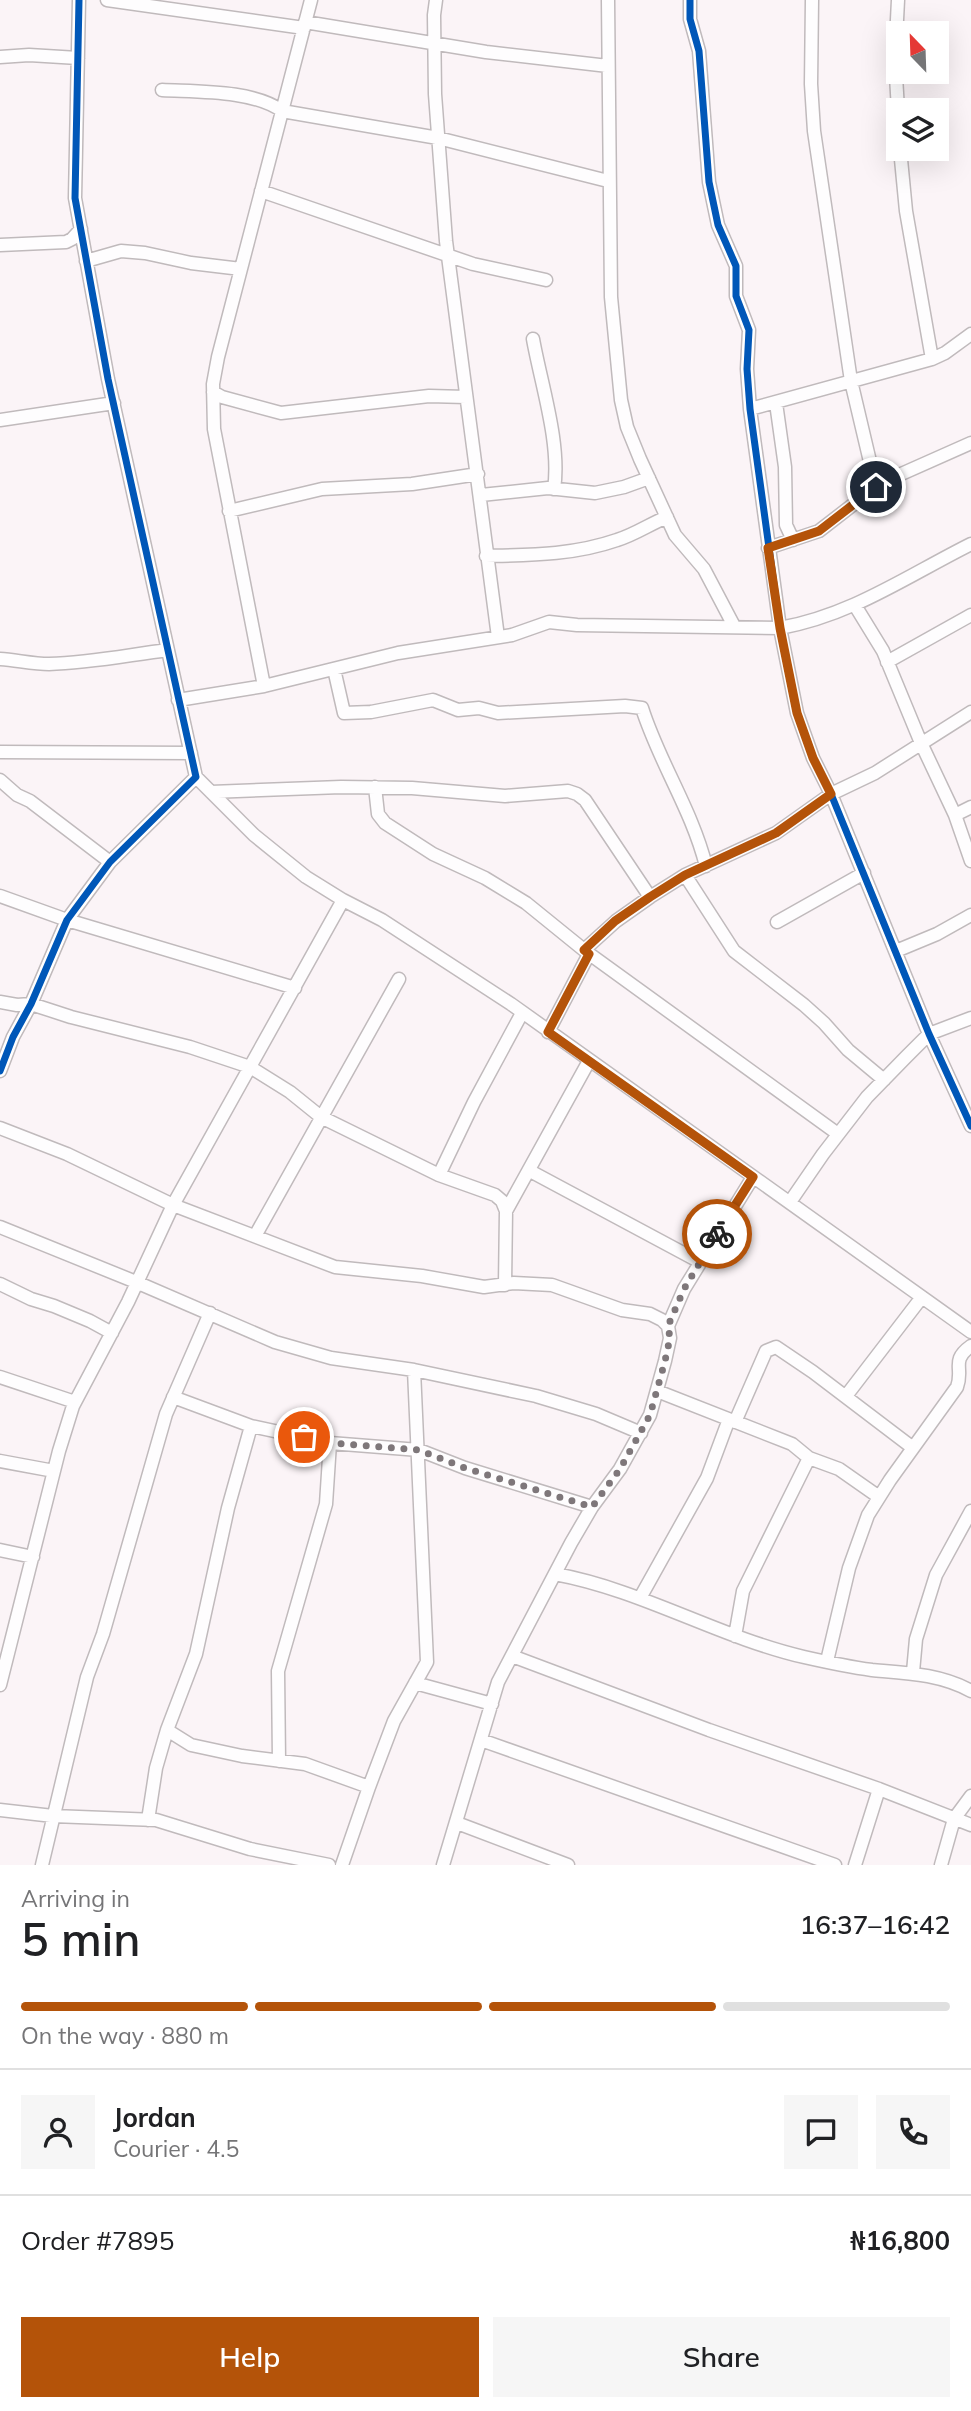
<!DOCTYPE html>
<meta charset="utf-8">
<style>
:root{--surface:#fff;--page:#f6f6f6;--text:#202124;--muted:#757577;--line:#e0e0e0;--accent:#b45309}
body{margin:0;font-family:Mulish,sans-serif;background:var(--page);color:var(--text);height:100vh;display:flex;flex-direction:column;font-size:26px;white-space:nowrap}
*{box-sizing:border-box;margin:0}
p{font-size:23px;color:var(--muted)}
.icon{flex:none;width:38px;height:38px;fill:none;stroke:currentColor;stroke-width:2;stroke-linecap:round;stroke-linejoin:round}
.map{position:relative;height:1865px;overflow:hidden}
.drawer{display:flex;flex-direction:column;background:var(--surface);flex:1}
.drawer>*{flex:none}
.needle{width:46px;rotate:337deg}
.tools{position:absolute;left:886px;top:21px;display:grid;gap:14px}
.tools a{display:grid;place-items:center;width:63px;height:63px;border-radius:0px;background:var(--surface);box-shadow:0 7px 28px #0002;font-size:35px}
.pin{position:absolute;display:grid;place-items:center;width:60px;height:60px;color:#fff;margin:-30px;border:4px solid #fff;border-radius:50%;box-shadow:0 2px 7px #0007}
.courier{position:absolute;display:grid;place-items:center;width:70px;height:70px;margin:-35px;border:5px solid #b45309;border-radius:50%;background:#fff;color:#222;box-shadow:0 2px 9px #0007}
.summary em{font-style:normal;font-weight:600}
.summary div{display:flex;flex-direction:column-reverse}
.summary{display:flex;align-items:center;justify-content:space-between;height:119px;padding:0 21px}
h1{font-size:46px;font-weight:600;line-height:52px}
.bar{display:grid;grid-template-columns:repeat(4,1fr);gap:10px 7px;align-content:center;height:84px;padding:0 21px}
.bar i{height:9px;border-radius:5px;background:var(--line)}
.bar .on{background:var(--accent)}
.bar p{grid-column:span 4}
.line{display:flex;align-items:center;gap:18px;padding:0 21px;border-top:2px solid var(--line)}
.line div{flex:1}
.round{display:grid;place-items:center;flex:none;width:74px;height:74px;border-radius:0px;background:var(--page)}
.cta{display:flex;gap:14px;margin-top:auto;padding:14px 21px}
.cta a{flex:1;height:80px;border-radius:0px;background:var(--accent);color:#fff;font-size:28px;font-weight:600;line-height:80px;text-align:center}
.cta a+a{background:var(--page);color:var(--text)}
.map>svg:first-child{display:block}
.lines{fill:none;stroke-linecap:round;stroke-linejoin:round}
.minor-casing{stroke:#c0babc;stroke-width:15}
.minor{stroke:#fefdfe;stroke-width:12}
.cycleway-casing{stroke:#fff;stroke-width:11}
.cycleway{stroke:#0057b8;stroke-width:7}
.done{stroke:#7e777a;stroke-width:7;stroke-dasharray:0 12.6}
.route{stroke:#b45309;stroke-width:9}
</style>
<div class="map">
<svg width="971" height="1865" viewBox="0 0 971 1865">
<rect width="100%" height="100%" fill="#fbf4f7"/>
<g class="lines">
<g class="minor-casing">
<path id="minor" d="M107,0L304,28
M436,0L434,15L435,94L446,241L498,637
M608,0L611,297L621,400L627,427L640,459L675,535L704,569L734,626
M690,0V19L699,51L709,182L718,225L736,266V296L749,330L747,369L750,409L780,628L797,713L813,758L831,794L929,1034L971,1126
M812,0L811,84L814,131L851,381L876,487
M305,22L486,52L608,66
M0,57L29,55L78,58
M162,90C198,92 253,90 282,111L438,138L608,181
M898,110L895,59L898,0
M900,149L906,211L932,359
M261,191L473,264L546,280
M0,245L66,242L72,239L81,229
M86,261L121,251L145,253L191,263L241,269
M533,339C541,384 561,444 554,489
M213,392L222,397L281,413L429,396L466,397
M776,403L785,467L786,525L793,540
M750,409L932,359L945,353L971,334
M0,420L114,403
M481,495L548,488L595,493L624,487L649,478
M229,511L322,489L412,484L478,474
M768,548L819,531L881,483L971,443
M486,556C531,555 574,555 617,540C634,535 650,524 667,517
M856,607L883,651L921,743L955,815L971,861
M0,659C16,660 33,664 49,664C90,663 128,655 168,650
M887,662L971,615
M334,669L344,713L371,712L433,700L458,710L479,708L498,713L625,706L642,708C659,762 692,810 706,866
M264,686L214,429L213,384L218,357L311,0
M178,700L264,686L398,653L512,635L549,622L577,625L780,628C852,615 907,576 971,544
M0,752L191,753
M196,777L254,835L306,877L343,900L382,920L511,1004L971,1332
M0,780L17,795L30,801L110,862
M375,787L378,814L385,823L433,854L485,878L526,903L584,950
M211,792L341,787L412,788L505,796L568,791L577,794L585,800L650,897L685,875L776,833L831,794L875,773L971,712
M955,815L971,807
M685,875L734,951L804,1005L824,1023L848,1050L884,1080
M0,896L67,920L295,988
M650,897L616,921L584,950L838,1134
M777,922L864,873
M896,951L937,934L971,915
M0,1002L17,1005L31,1004L71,1017L190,1047L250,1067L290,1092L321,1117L439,1175L495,1195L502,1201L506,1211L505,1285
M548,1032L589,954
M0,1071L13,1037L31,1004L67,920L110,862L196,777L108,379L75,198L79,0
M0,1128L67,1154L173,1205L335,1267L422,1276L484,1287L514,1283L552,1285L622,1310L650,1314L662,1320L668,1326
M530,1171L700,1262
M439,1175L474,1102L522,1013
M790,1202L823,1154L867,1097L906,1057L929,1034L971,1018
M506,1211L589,1061
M0,1227L136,1282L275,1342L331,1358L414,1370L536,1396L596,1414L641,1433
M255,1236L399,979
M0,1284L31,1299L54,1306L90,1321L112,1333
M0,1377L75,1402
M657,1391L792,1444L809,1458L839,1469L879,1497
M846,1396L922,1297
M173,1397L251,1426
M735,1422L766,1351L776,1347L813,1372L913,1448
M0,1461L54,1471
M0,1550L33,1557
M555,1574C642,1590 718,1637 804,1657C826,1662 850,1667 872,1670C906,1673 940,1674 971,1691
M640,1598L707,1478L729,1419
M735,1636L743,1591L809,1458
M512,1656L709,1730L879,1789L971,1825
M827,1661L849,1568L868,1515L890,1480L957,1387C964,1368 950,1361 971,1346
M913,1672L916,1639L936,1575L971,1511
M415,1683L492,1704
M0,1685L59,1451L73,1406L128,1302L173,1205L343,900
M167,1730L191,1745L242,1756L305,1764L369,1787L394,1721L427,1662L414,1370
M481,1740L835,1865
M279,1761L278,1671L326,1504L330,1443
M0,1810L53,1816L156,1820L250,1849L329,1865
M148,1820L156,1768L167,1730L196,1654L228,1508L251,1426L330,1443L419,1450L465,1468L592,1507
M457,1823L568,1865
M42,1865L87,1677L103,1634L166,1414L210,1313
M342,1865L369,1787
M443,1865L498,1682L571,1543L592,1507L620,1469L650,1415L665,1361L670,1338L668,1326L684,1289L753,1177
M855,1865L879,1789
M941,1865L954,1819L971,1796"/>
</g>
<use href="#minor" class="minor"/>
<g class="cycleway-casing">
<path id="cycleway" d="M690,0V19L699,51L709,182L718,225L736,266V296L749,330L747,369L750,409L780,628L797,713L813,758L831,794L929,1034L971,1126
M0,1071L13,1037L31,1004L67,920L110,862L196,777L108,379L75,198L79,0"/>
</g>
<use href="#cycleway" class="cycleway"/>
</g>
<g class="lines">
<path class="done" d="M304,1437L330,1443L419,1450L465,1468L592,1507L620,1469L650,1415L665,1361L670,1338L668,1326L684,1289L717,1234"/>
<path class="route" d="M717,1234L753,1177L548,1032L589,954L584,950L615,921L650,897L685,875L776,833L831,794L813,758L797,713L780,628L768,548L819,531L876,487"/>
</g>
</svg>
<div class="tools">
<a><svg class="needle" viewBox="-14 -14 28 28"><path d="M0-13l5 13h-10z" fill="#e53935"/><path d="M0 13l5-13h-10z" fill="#757577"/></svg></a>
<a><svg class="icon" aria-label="layers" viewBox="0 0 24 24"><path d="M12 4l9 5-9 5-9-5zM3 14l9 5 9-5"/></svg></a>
</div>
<div class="pin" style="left:304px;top:1437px;background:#ea580c"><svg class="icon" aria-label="bag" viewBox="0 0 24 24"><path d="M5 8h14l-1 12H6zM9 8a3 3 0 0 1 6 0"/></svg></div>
<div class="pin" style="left:876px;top:487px;background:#1f2937"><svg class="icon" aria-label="home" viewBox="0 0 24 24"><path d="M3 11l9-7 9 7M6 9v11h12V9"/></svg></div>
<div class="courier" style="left:717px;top:1234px"><svg class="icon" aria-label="bike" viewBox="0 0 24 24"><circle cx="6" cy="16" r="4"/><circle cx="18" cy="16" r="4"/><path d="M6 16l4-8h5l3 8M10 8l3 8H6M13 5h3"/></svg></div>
</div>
<section class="drawer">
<div class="summary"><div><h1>5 min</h1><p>Arriving in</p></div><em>16:37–16:42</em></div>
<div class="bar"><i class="on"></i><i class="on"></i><i class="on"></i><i></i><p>On the way · 880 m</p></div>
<div class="line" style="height:126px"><a class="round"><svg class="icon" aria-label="person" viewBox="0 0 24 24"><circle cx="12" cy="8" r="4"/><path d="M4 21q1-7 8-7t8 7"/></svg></a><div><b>Jordan</b><p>Courier · 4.5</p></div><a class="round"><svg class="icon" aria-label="chat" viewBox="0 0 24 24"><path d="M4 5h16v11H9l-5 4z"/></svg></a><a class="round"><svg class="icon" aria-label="phone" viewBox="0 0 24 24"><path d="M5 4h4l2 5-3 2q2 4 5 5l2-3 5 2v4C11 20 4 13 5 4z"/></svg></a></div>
<div class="line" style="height:91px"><div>Order #7895</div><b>₦16,800</b></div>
<div class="cta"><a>Help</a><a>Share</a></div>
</section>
